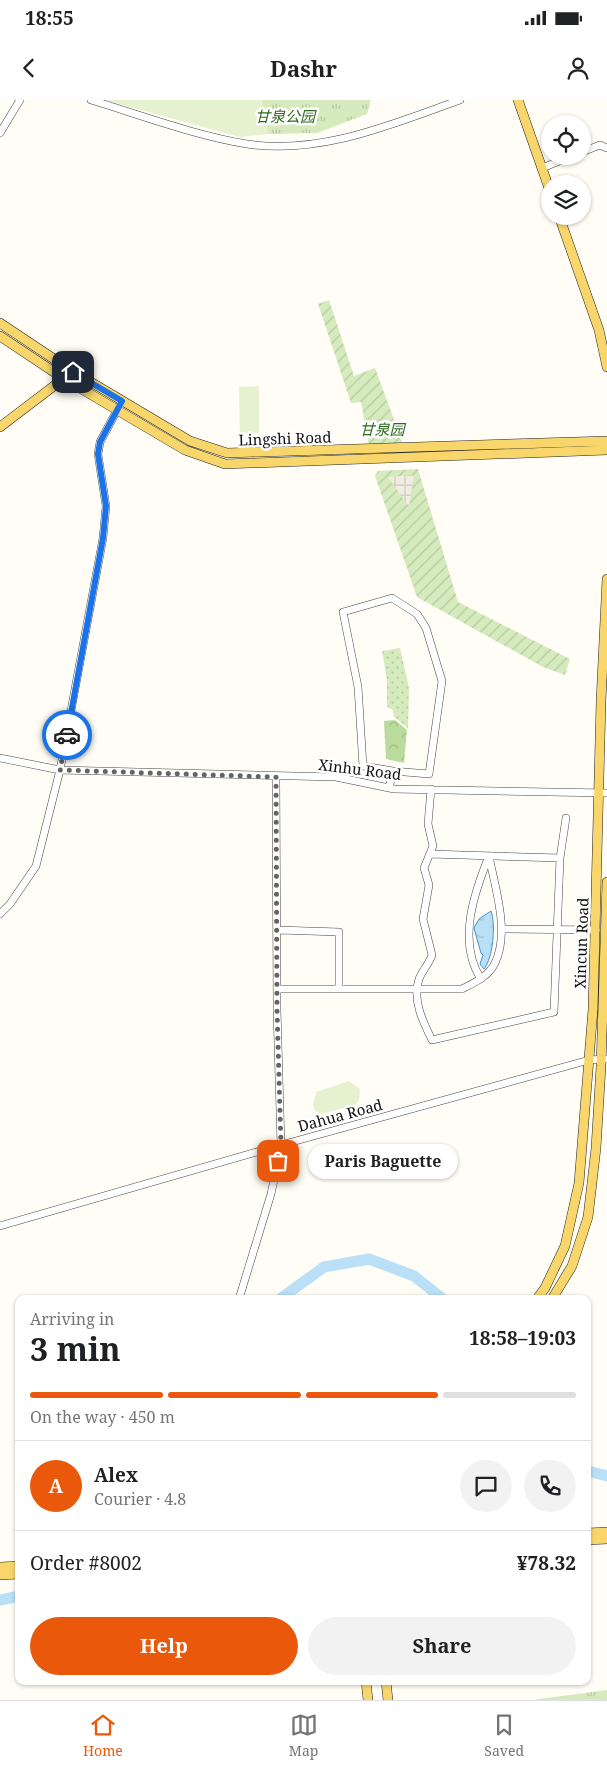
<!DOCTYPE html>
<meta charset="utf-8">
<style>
:root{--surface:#fff;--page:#f2f2f2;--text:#202124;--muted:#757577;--line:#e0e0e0;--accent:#ea580c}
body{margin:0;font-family:"Noto Serif","Noto Sans SC",serif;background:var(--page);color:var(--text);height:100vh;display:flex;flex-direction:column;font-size:19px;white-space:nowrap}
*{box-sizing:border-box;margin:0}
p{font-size:16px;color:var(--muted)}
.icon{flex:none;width:28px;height:28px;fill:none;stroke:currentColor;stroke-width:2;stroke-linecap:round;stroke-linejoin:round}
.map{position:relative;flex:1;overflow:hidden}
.panel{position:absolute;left:15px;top:1195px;width:576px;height:390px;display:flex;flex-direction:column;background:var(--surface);border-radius:10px;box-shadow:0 1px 4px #0004}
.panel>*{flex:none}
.controls{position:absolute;left:541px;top:15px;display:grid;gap:10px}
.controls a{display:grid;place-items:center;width:50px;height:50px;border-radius:50%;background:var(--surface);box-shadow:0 1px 4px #0004;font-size:25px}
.pin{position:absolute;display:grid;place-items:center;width:42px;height:42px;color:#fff;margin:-21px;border-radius:10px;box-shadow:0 2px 8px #0006}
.courier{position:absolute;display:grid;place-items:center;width:50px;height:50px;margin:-25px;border:4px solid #1a73e8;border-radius:50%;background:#fff;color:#222;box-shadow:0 1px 6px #0007}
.bubble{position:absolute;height:35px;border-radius:18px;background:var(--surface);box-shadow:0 1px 4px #0004;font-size:16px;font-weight:700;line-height:35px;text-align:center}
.summary em{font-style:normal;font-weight:700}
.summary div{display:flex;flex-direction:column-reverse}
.summary{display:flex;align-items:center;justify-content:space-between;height:85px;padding:0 15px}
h1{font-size:32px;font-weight:700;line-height:38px}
.bar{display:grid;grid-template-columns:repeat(4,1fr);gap:8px 5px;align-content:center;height:60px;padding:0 15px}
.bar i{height:6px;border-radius:4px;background:var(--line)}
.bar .on{background:var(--accent)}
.bar p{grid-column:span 4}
.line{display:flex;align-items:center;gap:12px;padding:0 15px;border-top:1px solid var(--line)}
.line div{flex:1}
.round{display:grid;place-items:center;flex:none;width:52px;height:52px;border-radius:26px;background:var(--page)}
.cta{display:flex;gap:10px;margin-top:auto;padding:10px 15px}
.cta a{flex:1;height:58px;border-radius:30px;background:var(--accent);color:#fff;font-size:20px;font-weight:700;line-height:58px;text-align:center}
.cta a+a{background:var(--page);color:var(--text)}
.status{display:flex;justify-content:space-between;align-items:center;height:35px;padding:0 25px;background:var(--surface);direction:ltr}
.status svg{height:14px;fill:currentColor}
header{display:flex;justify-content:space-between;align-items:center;height:65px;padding:0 15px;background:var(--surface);font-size:22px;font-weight:700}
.tabs{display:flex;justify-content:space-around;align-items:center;height:70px;border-top:1px solid var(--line);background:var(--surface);font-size:14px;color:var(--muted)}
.tabs a{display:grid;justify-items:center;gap:2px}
.tabs .on{color:var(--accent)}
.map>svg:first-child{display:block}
.grass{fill:url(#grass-dots)}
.forest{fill:url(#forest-crowns)}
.park{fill:url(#park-tufts)}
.garden{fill:url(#garden-furrows)}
.pitch{fill:#e6f2cf}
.plaza{fill:url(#plaza-grid)}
.water{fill:url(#water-ripples);stroke:#3f96cf}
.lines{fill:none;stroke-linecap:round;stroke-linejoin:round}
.river{stroke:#b9e0f7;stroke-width:11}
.minor-casing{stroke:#444;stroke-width:8}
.major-casing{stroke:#222;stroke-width:10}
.minor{stroke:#fff;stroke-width:7}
.major{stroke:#f9d66b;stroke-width:9}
.done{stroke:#646461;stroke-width:5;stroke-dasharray:0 9}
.route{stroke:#1a73e8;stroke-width:6}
.labels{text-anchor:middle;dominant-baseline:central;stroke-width:5;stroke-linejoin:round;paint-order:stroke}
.park-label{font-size:15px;font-style:italic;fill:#2f6b1f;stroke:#fff}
.street-label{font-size:15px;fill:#111;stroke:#fff}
</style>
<div class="status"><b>18:55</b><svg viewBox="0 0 49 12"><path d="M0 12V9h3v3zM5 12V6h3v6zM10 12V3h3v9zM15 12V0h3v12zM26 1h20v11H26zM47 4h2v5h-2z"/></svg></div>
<header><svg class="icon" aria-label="back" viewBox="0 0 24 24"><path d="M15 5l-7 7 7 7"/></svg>Dashr<svg class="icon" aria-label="person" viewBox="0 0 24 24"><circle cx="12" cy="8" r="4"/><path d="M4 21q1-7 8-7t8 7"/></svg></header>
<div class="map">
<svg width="607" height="1600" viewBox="0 0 607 1600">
<defs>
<pattern id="grass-dots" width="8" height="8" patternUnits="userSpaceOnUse" patternTransform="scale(1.25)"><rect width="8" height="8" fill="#d5ebbd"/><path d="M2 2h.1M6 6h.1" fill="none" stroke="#b6c8a1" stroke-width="1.8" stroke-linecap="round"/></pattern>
<pattern id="forest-crowns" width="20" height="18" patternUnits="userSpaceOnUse" patternTransform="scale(1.25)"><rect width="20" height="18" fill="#b9dc9c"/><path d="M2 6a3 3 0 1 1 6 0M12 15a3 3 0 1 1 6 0" fill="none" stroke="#9ebc85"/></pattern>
<pattern id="park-tufts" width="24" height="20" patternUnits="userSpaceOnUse" patternTransform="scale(1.25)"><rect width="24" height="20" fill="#d5ebbd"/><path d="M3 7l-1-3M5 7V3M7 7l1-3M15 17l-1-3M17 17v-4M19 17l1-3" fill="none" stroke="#b6c8a1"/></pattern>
<pattern id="garden-furrows" width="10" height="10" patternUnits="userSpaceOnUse" patternTransform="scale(1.25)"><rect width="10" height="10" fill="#d5ebbd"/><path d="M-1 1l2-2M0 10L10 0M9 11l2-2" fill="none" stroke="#b6c8a1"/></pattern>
<pattern id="plaza-grid" width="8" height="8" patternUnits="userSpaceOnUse" patternTransform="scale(1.25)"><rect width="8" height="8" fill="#f1ede2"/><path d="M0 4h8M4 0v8" fill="none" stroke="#cecac1"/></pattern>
<pattern id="water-ripples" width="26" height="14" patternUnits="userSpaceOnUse" patternTransform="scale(1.25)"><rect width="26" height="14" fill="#b9e0f7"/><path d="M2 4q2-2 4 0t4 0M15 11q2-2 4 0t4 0" fill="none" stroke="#9ebfd3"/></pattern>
</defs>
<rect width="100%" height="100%" fill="#fffdf5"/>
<path class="grass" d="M400,548L409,588L408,628L394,617L393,610L387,607V580L382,551Z"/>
<path class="forest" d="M395,620L407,630L404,663L386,659L384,621Z"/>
<path class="park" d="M262,0H371L367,14L317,33L268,34Z
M607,1590V1600H532Z"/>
<path class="garden" d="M329,200L354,276L375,268L403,344L369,345L361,302L351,303L318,204Z
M418,369L458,502L570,559L565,575L543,567L417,497L375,376L378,371Z"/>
<path class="pitch" d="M104,0H262L268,34L240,37Z
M259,286V333H240L239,287Z
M349,981L360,989L359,1001L355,1005L321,1014L315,1011L313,1005L316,992Z"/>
<path class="plaza" d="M414,375L409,407L388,377Z"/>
<path class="water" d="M491,811C496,824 493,858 484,869L480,864L483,855L481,853L474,828L479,819Z"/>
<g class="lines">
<path class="river" d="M280,1199L324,1167L369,1159L414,1176L443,1199
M588,1371L607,1376
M0,1500L19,1496"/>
<g class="minor-casing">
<path id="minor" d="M91,0C140,15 197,36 247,44C322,55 392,24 460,0
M0,33L20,0
M582,52L600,45L607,48
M542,68L572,56
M0,658L60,670L336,677L394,689L607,693
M389,688L393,671L429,674L442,581L426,528L417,514L392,498L343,512L358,587L363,666L393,671
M430,754L560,758L554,912L432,940C423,922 412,900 419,879C422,871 429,864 432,855L423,819L429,785L424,768L433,746L428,724L431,689
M560,758L566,718
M0,814L10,804L36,766L60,670L103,438L106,406L98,354L100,342L122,301
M502,829L596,830
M278,830L339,832V889
M481,879C457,842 474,793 489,756
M277,889H462C474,883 489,876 495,863C510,832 495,788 489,756
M0,1126L281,1045L589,960L607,959
M239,1199L271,1094L281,1045L277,910L276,677"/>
</g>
<g class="major-casing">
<path id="major" d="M518,0L550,91
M559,116L599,230L607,267
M0,223L69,269L190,341L227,353L607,341
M0,236L63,278L185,350L225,364L607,350
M0,327L67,276
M537,1199L545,1188L565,1146L579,1083L593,909L601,601L607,479
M552,1199L572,1166L588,1117L596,1048L601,966L607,782
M588,1433L607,1432
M588,1440L607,1439
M0,1467L19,1466
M0,1475L19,1474
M366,1581L368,1600
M386,1581L388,1600"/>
</g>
<use href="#minor" class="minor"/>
<use href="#major" class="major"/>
</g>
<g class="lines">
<path class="done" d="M67,635L60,670L276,677L277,910L281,1045L278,1061"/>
<path class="route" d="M67,635L103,438L106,406L98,354L100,342L122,301L73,272"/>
</g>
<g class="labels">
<g class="park-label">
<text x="285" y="16">甘泉公园</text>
<text x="382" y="329">甘泉园</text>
</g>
<g class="street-label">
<text transform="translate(285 338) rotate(-2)">Lingshi Road</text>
<text transform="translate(360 669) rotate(7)">Xinhu Road</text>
<text transform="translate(581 843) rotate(-88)">Xincun Road</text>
<text transform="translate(340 1015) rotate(-15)">Dahua Road</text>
</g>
</g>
</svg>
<div class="controls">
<a><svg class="icon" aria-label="locate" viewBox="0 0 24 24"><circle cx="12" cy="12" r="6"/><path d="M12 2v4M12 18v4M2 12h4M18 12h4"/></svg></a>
<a><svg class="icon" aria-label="layers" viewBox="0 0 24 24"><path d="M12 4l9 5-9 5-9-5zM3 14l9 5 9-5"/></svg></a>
</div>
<div class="pin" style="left:278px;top:1061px;background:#ea580c"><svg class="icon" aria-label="bag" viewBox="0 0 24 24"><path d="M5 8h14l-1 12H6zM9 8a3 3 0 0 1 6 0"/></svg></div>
<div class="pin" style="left:73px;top:272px;background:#1f2937"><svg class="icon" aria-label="home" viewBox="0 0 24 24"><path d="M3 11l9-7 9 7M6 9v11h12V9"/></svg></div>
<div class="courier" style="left:67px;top:635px"><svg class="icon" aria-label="car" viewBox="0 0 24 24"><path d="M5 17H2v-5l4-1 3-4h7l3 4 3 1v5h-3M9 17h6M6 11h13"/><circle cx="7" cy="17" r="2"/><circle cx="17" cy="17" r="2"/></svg></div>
<div class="bubble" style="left:308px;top:1044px;width:150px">Paris Baguette</div>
<section class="panel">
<div class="summary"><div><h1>3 min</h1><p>Arriving in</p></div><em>18:58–19:03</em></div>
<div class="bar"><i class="on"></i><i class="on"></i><i class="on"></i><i></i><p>On the way · 450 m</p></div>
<div class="line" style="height:90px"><b class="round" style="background:var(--accent);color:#fff">A</b><div><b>Alex</b><p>Courier · 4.8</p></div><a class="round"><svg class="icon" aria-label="chat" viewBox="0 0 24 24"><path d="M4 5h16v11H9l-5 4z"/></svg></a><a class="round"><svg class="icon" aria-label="phone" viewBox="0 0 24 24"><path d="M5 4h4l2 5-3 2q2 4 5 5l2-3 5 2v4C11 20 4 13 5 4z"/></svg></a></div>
<div class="line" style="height:65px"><div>Order #8002</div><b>¥78.32</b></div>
<div class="cta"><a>Help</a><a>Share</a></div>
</section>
</div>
<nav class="tabs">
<a class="on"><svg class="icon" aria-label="home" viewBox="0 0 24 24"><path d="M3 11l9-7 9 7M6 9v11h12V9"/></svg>Home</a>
<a><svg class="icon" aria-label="map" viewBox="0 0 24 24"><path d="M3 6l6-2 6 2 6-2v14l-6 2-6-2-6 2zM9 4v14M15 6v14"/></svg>Map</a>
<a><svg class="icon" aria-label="saved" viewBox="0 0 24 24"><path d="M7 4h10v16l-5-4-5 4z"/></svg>Saved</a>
</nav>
